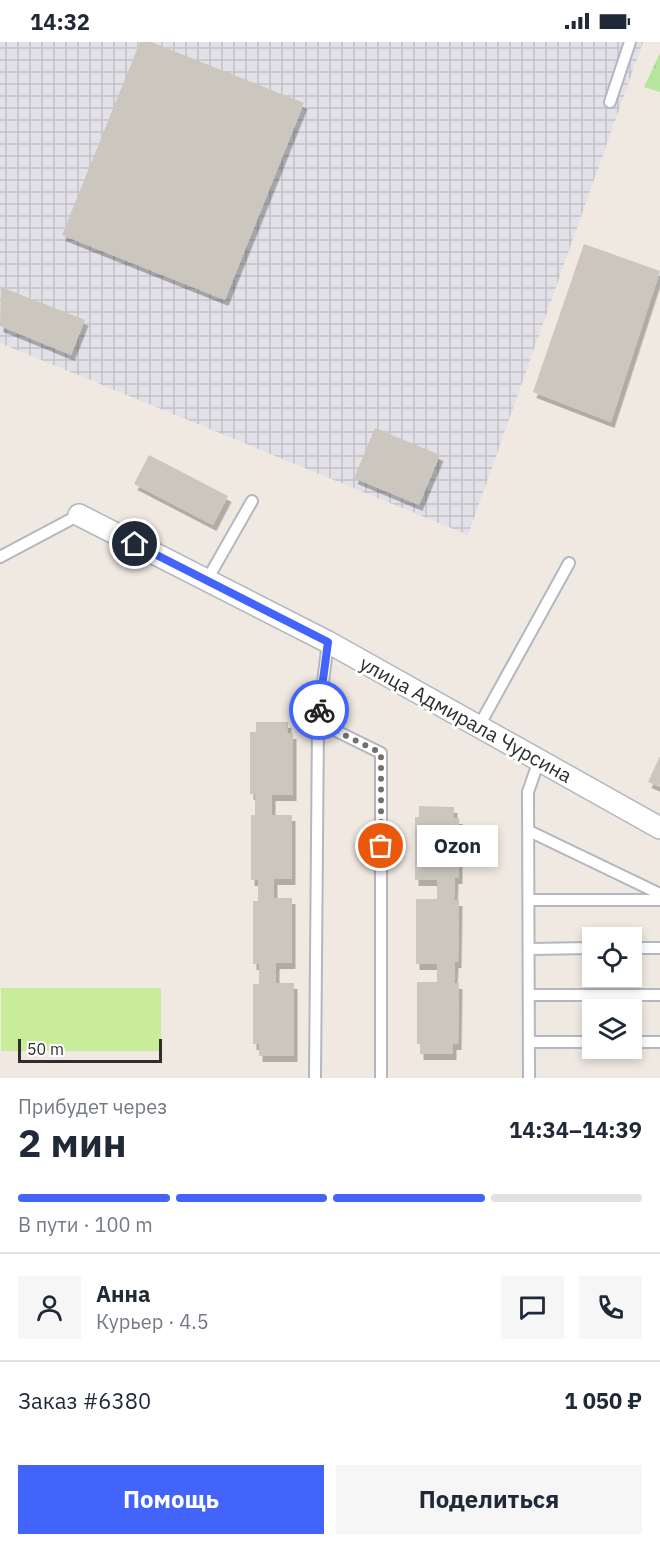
<!DOCTYPE html>
<html lang="ru">
<meta charset="utf-8">
<style>
:root{--surface:#fff;--page:#f6f6f7;--text:#1f2937;--muted:#747a83;--line:#e0e1e3;--accent:#4264fb}
body{margin:0;font-family:"IBM Plex Sans",sans-serif;background:var(--page);color:var(--text);height:100vh;display:flex;flex-direction:column;font-size:22px;white-space:nowrap}
*{box-sizing:border-box;margin:0}
p{font-size:20px;color:var(--muted)}
.icon{flex:none;width:33px;height:33px;fill:none;stroke:currentColor;stroke-width:2;stroke-linecap:round;stroke-linejoin:round}
.map{position:relative;height:1036px;overflow:hidden}
.details{display:flex;flex-direction:column;background:var(--surface);flex:1}
.details>*{flex:none}
.controls{position:absolute;left:582px;top:885px;display:grid;gap:12px}
.controls a{display:grid;place-items:center;width:60px;height:60px;border-radius:0px;background:var(--surface);box-shadow:0 3px 9px #0003;font-size:30px}
.scale{position:absolute;left:18px;bottom:15px;width:144px;box-sizing:border-box;padding-left:6px;border:3px solid #2e2e2e;border-top:0;font-size:16px;line-height:21px;white-space:nowrap;color:#2e2e2e;-webkit-text-stroke:4px #fff;paint-order:stroke}
.pin{position:absolute;display:grid;place-items:center;width:51px;height:51px;color:#fff;margin:-26px;border:3px solid #fff;border-radius:50%;box-shadow:0 2px 6px #0007}
.courier{position:absolute;display:grid;place-items:center;width:60px;height:60px;margin:-30px;border:4px solid #4264fb;border-radius:50%;background:#fff;color:#222;box-shadow:0 2px 8px #0007}
.bubble{position:absolute;height:42px;border-radius:0px;background:var(--surface);box-shadow:0 3px 9px #0003;font-size:20px;font-weight:700;line-height:42px;text-align:center}
.summary em{font-style:normal;font-weight:700}
.summary div{display:flex;flex-direction:column-reverse}
.summary{display:flex;align-items:center;justify-content:space-between;height:102px;padding:0 18px}
h1{font-size:39px;font-weight:700;line-height:45px}
.bar{display:grid;grid-template-columns:repeat(4,1fr);gap:9px 6px;align-content:center;height:72px;padding:0 18px}
.bar i{height:8px;border-radius:4px;background:var(--line)}
.bar .current{background:var(--accent)}
.bar p{grid-column:span 4}
.line{display:flex;align-items:center;gap:15px;padding:0 18px;border-top:2px solid var(--line)}
.line div{flex:1}
.round{display:grid;place-items:center;flex:none;width:63px;height:63px;border-radius:0px;background:var(--page)}
.action{display:flex;gap:12px;margin-top:auto;padding:12px 18px}
.action a{flex:1;height:69px;border-radius:0px;background:var(--accent);color:#fff;font-size:24px;font-weight:700;line-height:69px;text-align:center}
.action a+a{background:var(--page);color:var(--text)}
.status{display:flex;justify-content:space-between;align-items:center;height:42px;padding:0 30px;background:var(--surface);direction:ltr}
.status svg{height:16px;fill:currentColor}
.map>svg:first-child{display:block}
.industrial{fill:url(#industrial-grid)}
.forest{fill:url(#forest-firs)}
.pitch{fill:#c9ec9a}
.building{fill:#cbc7bf;filter:url(#shadow)}
.lines{fill:none;stroke-linecap:round;stroke-linejoin:round}
.service-casing{stroke:#b4b7c1;stroke-width:14}
.minor-casing{stroke:#b4b7c1;stroke-width:24}
.service{stroke:#fff;stroke-width:10}
.minor{stroke:#fff;stroke-width:21}
.done{stroke:#726f6d;stroke-width:6;stroke-dasharray:0 10.8}
.route{stroke:#4264fb;stroke-width:8}
.labels{text-anchor:middle;dominant-baseline:central;stroke-width:6;stroke-linejoin:round;paint-order:stroke}
.street-label{font-size:20px;fill:#2e2e2e;stroke:#fff}
</style>
<div class="status"><b>14:32</b><svg viewBox="0 0 49 12"><path d="M0 12V9h3v3zM5 12V6h3v6zM10 12V3h3v9zM15 12V0h3v12zM26 1h20v11H26zM47 4h2v5h-2z"/></svg></div>
<div class="map">
<svg width="660" height="1036" viewBox="0 0 660 1036">
<defs>
<pattern id="industrial-grid" width="8" height="8" patternUnits="userSpaceOnUse" patternTransform="scale(1.5)"><rect width="8" height="8" fill="#e3e1e8"/><path d="M0 4h8M4 0v8" fill="none" stroke="#c3c1c7"/></pattern>
<pattern id="forest-firs" width="22" height="20" patternUnits="userSpaceOnUse" patternTransform="scale(1.5)"><rect width="22" height="20" fill="#b6e59e"/><path d="M5 1l3.5 6h-7zM16 11l3.5 6h-7z" fill="#9dc588"/></pattern>
<filter id="shadow"><feDropShadow dx="3.5" dy="6" stdDeviation="0" flood-color="#0004"/></filter>
</defs>
<rect width="100%" height="100%" fill="#efe9e1"/>
<path class="industrial" d="M0,0H643L468,493L0,301Z"/>
<path class="forest" d="M660,11V50L644,45Z"/>
<path class="pitch" d="M1,946H161V1009H1Z"/>
<path class="building" d="M140,0H151L304,61L225,258L62,193Z
M584,202L660,229L611,380L533,350Z
M1,245L85,278L71,313L0,284Z
M375,386L440,413L419,463L354,436Z
M149,413L228,454L213,483L134,442Z
M256,680H288V691H293V753H272V773H292V837H274V856H292V921H276V941H294V1014H259V1002H253V942H259V922H253V859H258V838H251V773H255V752H250V690H256Z
M660,714V745L648,740Z
M419,764L454,765V776H459V836H455L454,858H459L458,920H455L454,941H459L458,1002H453V1012H420V1002H417V940H437V922H416V857H437V838H415V775H419Z"/>
<g class="lines">
<g class="service-casing">
<path id="service" d="M610,60L630,0
M0,515L79,473
M207,538L252,459
M318,680L381,711V1036
M479,684L569,521
M529,789L660,852
M529,858H660
M632,906H660
M529,907L592,906
M529,953H660
M529,1000H592
M632,1000H660
M315,1036L318,680L328,600
M529,1036L528,750L539,718"/>
</g>
<g class="minor-casing">
<path id="minor" d="M79,473L328,600L660,786"/>
</g>
<use href="#service" class="service"/>
<use href="#minor" class="minor"/>
</g>
<g class="lines">
<path class="done" d="M319,668L318,680L381,711V804"/>
<path class="route" d="M135,502L328,600L319,668"/>
</g>
<g class="labels">
<g class="street-label">
<text transform="translate(466 677) rotate(29)">улица Адмирала Чурсина</text>
</g>
</g>
</svg>
<div class="controls">
<a><svg class="icon" aria-label="locate" viewBox="0 0 24 24"><circle cx="12" cy="12" r="6"/><path d="M12 2v4M12 18v4M2 12h4M18 12h4"/></svg></a>
<a><svg class="icon" aria-label="layers" viewBox="0 0 24 24"><path d="M12 4l9 5-9 5-9-5zM3 14l9 5 9-5"/></svg></a>
</div>
<div class="scale">50 m</div>
<div class="pin" style="left:381px;top:804px;background:#ea580c"><svg class="icon" aria-label="bag" viewBox="0 0 24 24"><path d="M5 8h14l-1 12H6zM9 8a3 3 0 0 1 6 0"/></svg></div>
<div class="pin" style="left:135px;top:502px;background:#1f2937"><svg class="icon" aria-label="home" viewBox="0 0 24 24"><path d="M3 11l9-7 9 7M6 9v11h12V9"/></svg></div>
<div class="courier" style="left:319px;top:668px"><svg class="icon" aria-label="bike" viewBox="0 0 24 24"><circle cx="6" cy="16" r="4"/><circle cx="18" cy="16" r="4"/><path d="M6 16l4-8h5l3 8M10 8l3 8H6M13 5h3"/></svg></div>
<div class="bubble" style="left:417px;top:783px;width:81px">Ozon</div>
</div>
<section class="details">
<div class="summary"><div><h1>2 мин</h1><p>Прибудет через</p></div><em>14:34–14:39</em></div>
<div class="bar"><i class="current"></i><i class="current"></i><i class="current"></i><i></i><p>В пути · 100 m</p></div>
<div class="line" style="height:108px"><a class="round"><svg class="icon" aria-label="person" viewBox="0 0 24 24"><circle cx="12" cy="8" r="4"/><path d="M4 21q1-7 8-7t8 7"/></svg></a><div><b>Анна</b><p>Курьер · 4.5</p></div><a class="round"><svg class="icon" aria-label="chat" viewBox="0 0 24 24"><path d="M4 5h16v11H9l-5 4z"/></svg></a><a class="round"><svg class="icon" aria-label="phone" viewBox="0 0 24 24"><path d="M5 4h4l2 5-3 2q2 4 5 5l2-3 5 2v4C11 20 4 13 5 4z"/></svg></a></div>
<div class="line" style="height:78px"><div>Заказ #6380</div><b>1 050 ₽</b></div>
<div class="action"><a>Помощь</a><a>Поделиться</a></div>
</section>
